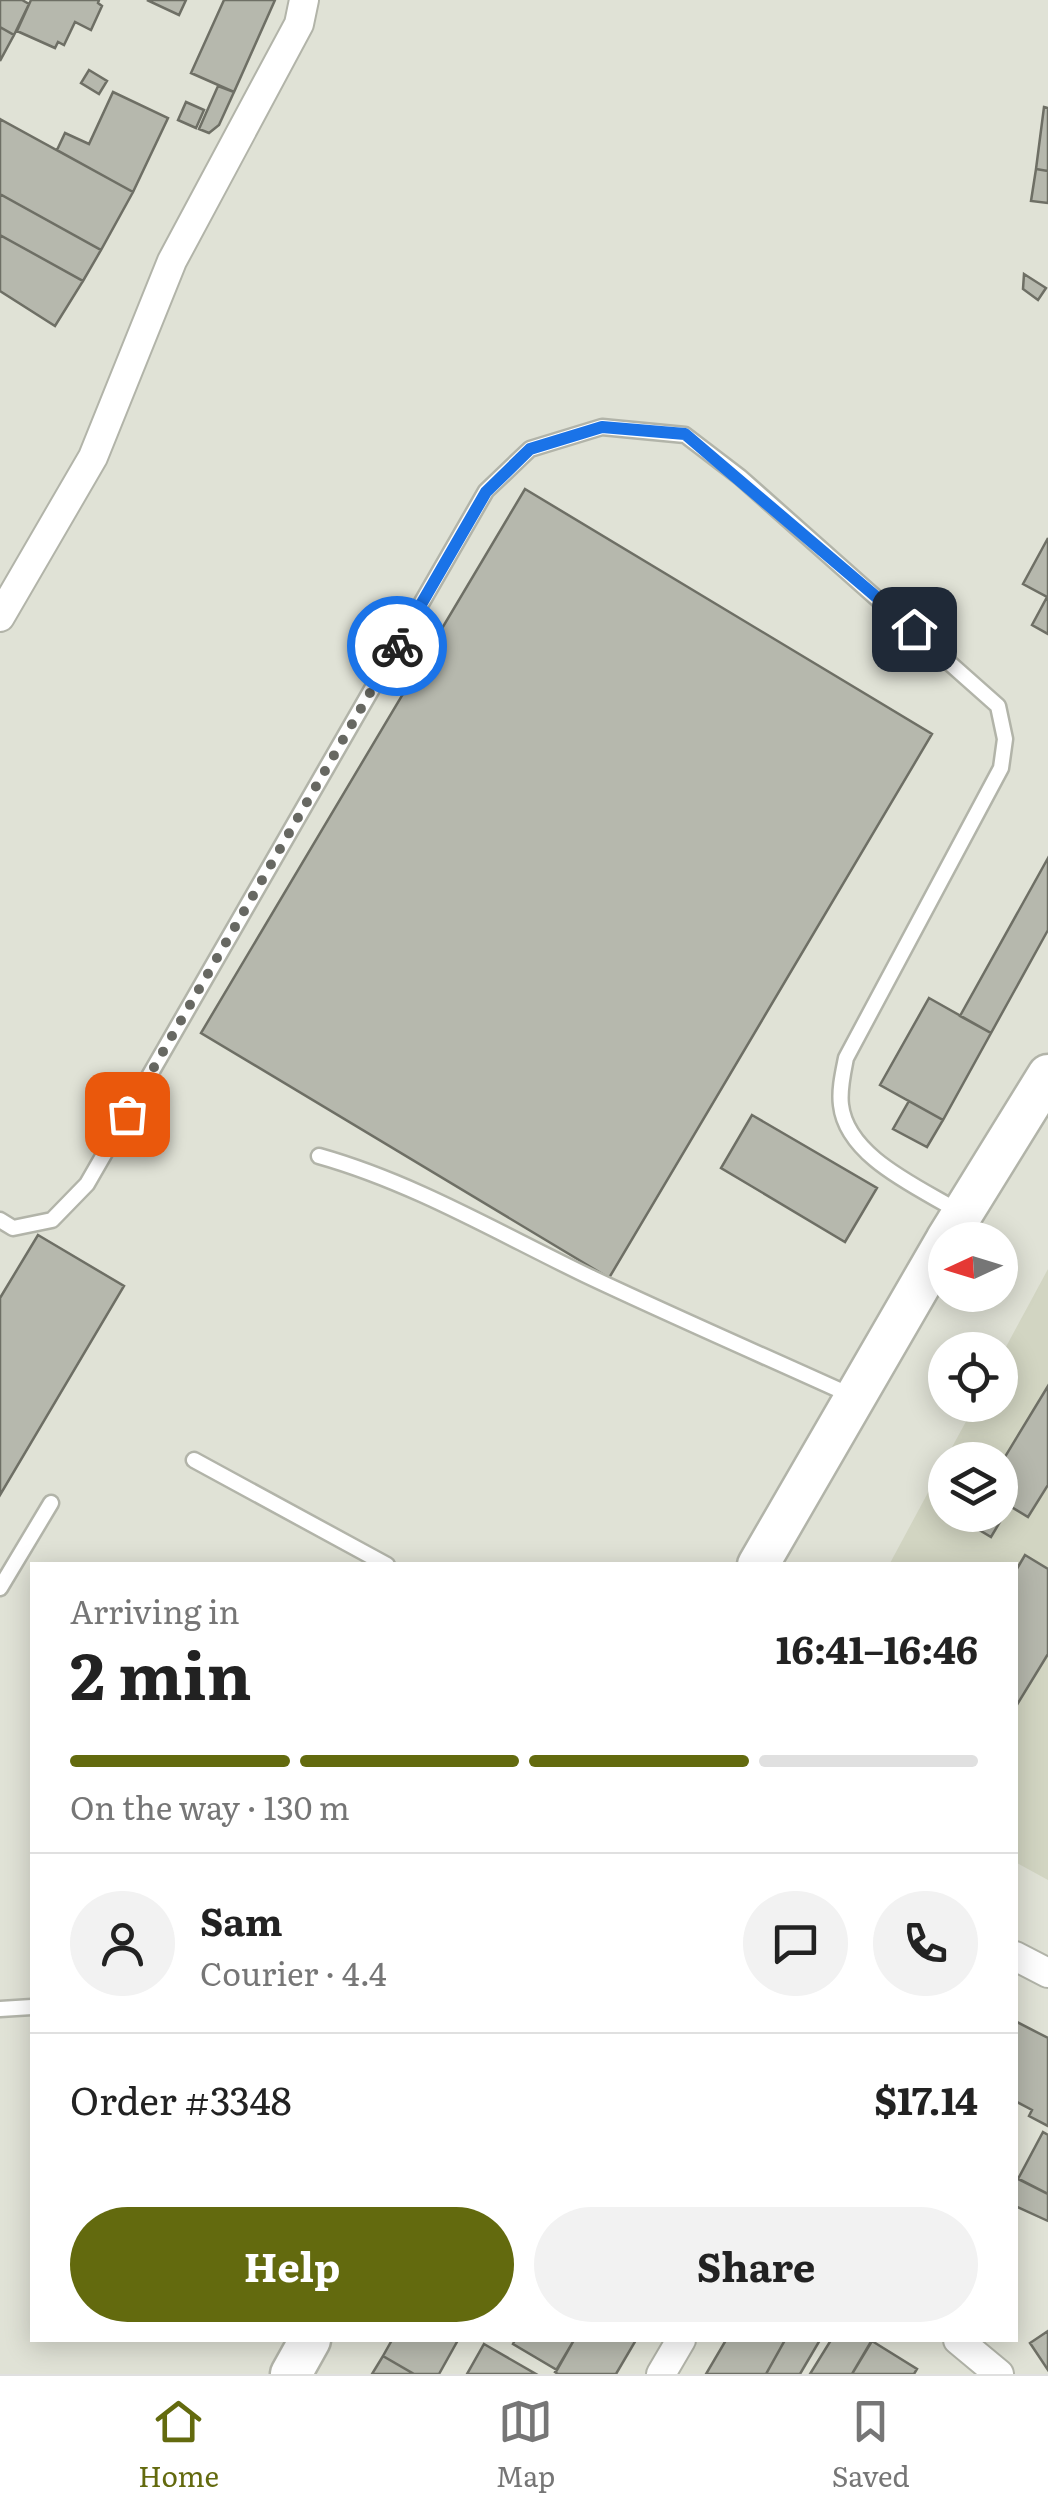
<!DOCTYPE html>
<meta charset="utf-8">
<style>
:root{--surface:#fff;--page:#f2f2f2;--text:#222;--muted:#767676;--line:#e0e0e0;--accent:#636a0e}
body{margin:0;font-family:Literata,serif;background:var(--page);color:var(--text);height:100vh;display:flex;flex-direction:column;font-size:38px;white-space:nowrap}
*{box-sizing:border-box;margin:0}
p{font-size:32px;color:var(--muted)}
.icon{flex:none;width:55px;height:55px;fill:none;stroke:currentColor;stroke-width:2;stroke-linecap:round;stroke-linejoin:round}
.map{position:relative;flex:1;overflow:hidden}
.side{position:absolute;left:30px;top:1562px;width:988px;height:780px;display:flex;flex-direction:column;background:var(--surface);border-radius:0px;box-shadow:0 5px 25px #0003}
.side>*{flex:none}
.needle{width:65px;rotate:266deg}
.buttons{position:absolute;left:928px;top:1222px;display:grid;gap:20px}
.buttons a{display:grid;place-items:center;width:90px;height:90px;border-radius:50%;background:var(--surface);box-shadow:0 5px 25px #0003;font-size:50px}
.pin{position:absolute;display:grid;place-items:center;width:85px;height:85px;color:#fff;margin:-42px;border-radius:20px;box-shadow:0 5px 15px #0006}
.courier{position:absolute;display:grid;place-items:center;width:100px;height:100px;margin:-50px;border:8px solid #1a73e8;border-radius:50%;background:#fff;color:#222;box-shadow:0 2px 12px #0007}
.head em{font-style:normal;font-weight:700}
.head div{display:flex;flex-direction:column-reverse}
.head{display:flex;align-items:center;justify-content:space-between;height:170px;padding:0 40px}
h1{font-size:65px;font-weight:700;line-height:75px}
.bar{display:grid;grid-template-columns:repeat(4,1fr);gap:15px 10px;align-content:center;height:120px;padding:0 40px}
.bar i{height:12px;border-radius:8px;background:var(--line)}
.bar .on{background:var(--accent)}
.bar p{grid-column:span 4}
.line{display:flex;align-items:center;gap:25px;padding:0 40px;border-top:2px solid var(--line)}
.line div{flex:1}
.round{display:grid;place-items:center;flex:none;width:105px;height:105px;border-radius:52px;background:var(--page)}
.button{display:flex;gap:20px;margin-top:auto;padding:20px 40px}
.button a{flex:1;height:115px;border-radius:60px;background:var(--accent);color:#fff;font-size:40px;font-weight:700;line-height:115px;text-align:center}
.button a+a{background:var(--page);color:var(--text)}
.menu{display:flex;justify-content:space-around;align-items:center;height:140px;border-top:2px solid var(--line);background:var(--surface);font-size:28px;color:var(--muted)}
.menu a{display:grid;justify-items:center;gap:5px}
.menu .on{color:var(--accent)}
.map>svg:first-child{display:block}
.built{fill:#d2d5c2}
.building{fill:#b6b8ad;stroke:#6e6f65;stroke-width:2.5}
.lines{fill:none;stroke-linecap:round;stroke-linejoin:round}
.lane-casing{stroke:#b2b4a9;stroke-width:19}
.street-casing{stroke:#b2b4a9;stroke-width:32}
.secondary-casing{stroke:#b2b4a9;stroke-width:45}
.lane{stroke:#fff;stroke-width:14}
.street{stroke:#fff;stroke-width:28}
.secondary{stroke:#fff;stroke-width:40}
.done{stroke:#676862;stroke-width:10;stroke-dasharray:0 18}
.route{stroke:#1a73e8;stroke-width:12}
</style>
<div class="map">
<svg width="1048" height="2374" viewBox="0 0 1048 2374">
<rect width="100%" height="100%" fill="#e0e2d6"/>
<path class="built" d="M1048,1269V1880L1015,1862V1565H889L945,1461V1515H1000V1460H945L975,1405H1000V1358Z"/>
<path class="building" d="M0,0H22L29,4L14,35L0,27Z
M31,0H99L98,3L102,6L91,30L75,22L64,45L58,42L55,48L17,31Z
M147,0H186L179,15Z
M224,0H275L234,92L191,73Z
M0,27L14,35L0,61Z
M89,70L107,81L99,94L81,83Z
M218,86L234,92L219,125L209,133L199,129Z
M113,92L168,118L133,192L57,150L65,133L89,144Z
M186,102L204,110L196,128L178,120Z
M1044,107L1048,108V171L1036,169Z
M0,119L133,192L101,250L0,194Z
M1036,169L1048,171V203L1031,201Z
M0,194L101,250L83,281L0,235Z
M0,235L83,281L55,326L0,291Z
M1024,274L1046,288L1038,300L1023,289Z
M525,489L932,734L609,1278L201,1033Z
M1048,538V634L1032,625L1047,597L1023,584Z
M1048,858V930L991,1033L960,1016Z
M929,998L991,1033L943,1120L880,1085Z
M909,1101L943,1120L927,1147L893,1129Z
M752,1115L877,1188L845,1242L721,1168Z
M38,1235L124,1286L0,1495V1298Z
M1048,1386V1485L1028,1517L1000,1500V1465Z
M1000,1500L1010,1505L991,1537L966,1522L970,1515H1000Z
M1025,1555L1048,1569V1654L1015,1708V1572Z
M1015,2021L1048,2038V2126L1029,2116L1032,2110L1015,2101Z
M1043,2132L1048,2135V2194L1018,2179Z
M1015,2177L1048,2194V2221L1015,2206Z
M1048,2331V2370L1030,2343Z
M392,2340H458L439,2374H414L383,2356Z
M515,2340H574L557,2370L513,2344Z
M574,2340H636L616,2374H558L555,2372Z
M726,2340H785L766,2374H706Z
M785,2340H820L800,2374H766Z
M831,2340H872L852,2374H810Z
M872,2341L917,2369L914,2374H852Z
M484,2344L536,2374H467Z
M383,2356L414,2374H372Z"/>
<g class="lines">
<g class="lane-casing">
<path id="lane" d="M319,1156C415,1183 502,1235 592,1278C677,1318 764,1356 850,1395
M0,1220L13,1228L52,1220L87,1184L486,491L530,449L602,427L685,435L740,477L998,706L1005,739L1001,768L846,1058C843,1073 839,1090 841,1105C847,1158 921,1188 961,1213
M194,1460L387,1565
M0,1588L51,1503
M0,2009L32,2007"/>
</g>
<g class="street-casing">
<path id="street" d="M0,617L93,457L172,261L299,24L304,0
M1015,1956L1048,1973
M958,2340L999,2374
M661,2374L681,2340"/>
</g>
<g class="secondary-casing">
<path id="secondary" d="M946,1240L1048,1075
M758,1565L945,1242
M291,2374L310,2340"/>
</g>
<use href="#lane" class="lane"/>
<use href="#street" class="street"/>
<use href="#secondary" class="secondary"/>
</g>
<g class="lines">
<path class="done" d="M127,1114L397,646"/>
<path class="route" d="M397,646L486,492L530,449L602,427L685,434L914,629"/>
</g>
</svg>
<div class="buttons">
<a><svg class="needle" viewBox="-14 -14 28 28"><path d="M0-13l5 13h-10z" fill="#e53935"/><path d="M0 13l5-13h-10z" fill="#767676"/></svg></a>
<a><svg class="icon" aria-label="locate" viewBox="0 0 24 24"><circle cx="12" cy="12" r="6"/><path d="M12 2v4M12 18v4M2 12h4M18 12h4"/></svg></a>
<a><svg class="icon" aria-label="layers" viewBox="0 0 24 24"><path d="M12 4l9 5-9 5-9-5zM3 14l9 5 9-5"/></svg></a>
</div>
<div class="pin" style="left:127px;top:1114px;background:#ea580c"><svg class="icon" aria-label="bag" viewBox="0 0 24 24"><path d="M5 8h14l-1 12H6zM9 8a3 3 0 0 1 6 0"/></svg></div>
<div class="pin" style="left:914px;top:629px;background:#1f2937"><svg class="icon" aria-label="home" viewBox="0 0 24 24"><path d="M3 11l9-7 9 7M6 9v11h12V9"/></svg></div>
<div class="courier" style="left:397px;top:646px"><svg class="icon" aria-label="bike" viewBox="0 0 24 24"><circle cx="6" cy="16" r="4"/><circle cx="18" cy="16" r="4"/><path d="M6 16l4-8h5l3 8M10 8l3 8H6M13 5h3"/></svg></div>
<section class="side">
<div class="head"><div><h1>2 min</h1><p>Arriving in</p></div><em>16:41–16:46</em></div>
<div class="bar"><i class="on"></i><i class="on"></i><i class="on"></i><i></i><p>On the way · 130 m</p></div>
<div class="line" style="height:180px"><a class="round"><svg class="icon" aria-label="person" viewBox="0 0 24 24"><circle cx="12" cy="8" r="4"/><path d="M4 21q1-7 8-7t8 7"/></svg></a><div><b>Sam</b><p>Courier · 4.4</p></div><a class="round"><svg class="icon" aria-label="chat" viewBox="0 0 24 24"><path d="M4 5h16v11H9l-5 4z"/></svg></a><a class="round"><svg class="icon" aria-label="phone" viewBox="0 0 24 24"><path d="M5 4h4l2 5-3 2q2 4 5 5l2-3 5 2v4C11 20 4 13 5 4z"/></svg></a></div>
<div class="line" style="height:130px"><div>Order #3348</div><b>$17.14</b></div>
<div class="button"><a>Help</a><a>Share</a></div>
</section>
</div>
<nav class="menu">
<a class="on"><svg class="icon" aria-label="home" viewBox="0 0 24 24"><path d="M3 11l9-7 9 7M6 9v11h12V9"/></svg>Home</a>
<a><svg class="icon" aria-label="map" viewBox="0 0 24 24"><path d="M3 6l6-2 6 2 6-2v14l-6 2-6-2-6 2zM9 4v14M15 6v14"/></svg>Map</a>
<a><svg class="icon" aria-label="saved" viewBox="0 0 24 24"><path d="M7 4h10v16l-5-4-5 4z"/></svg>Saved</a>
</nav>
